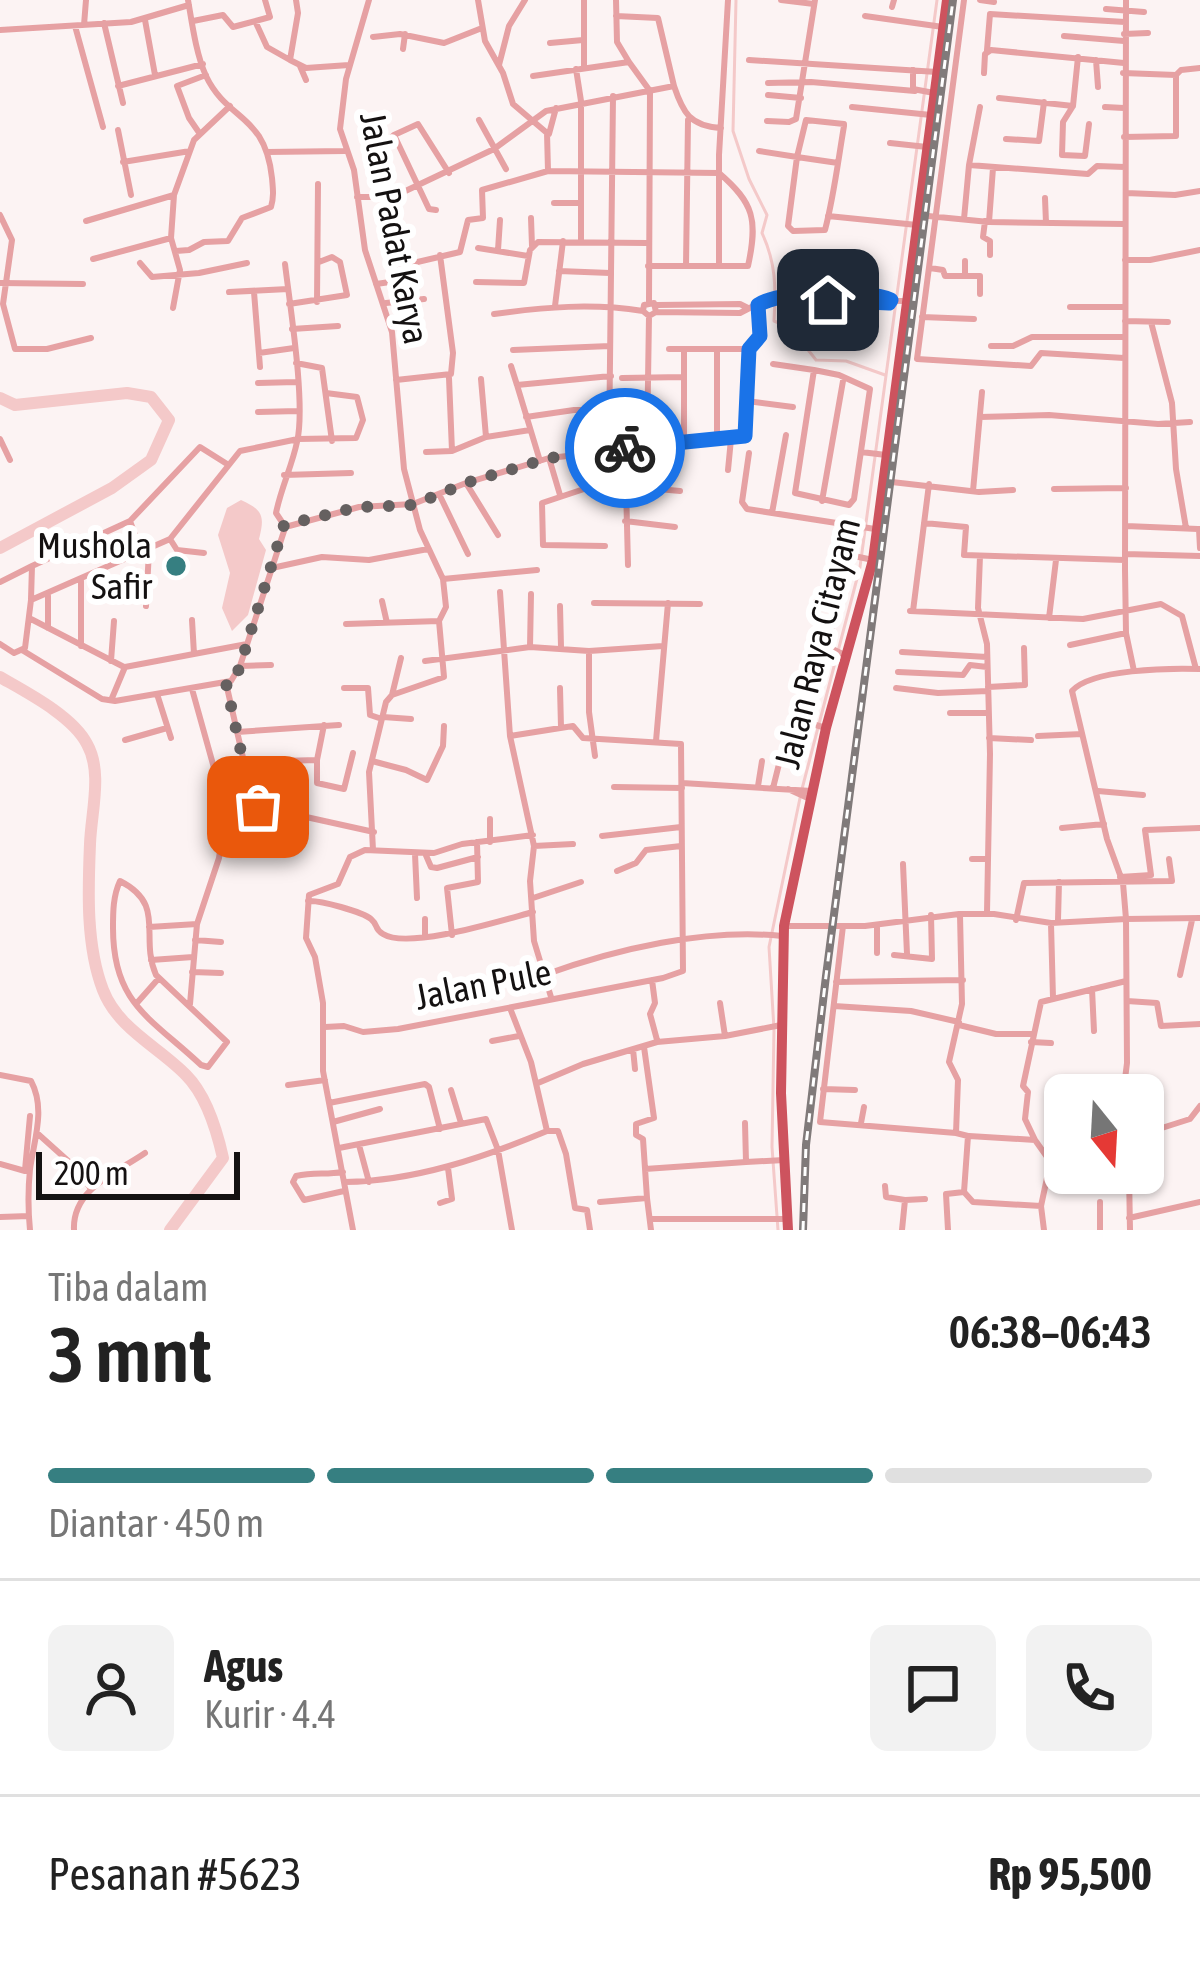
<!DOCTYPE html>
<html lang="id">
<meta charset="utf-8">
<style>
:root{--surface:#fff;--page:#f2f2f2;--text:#222;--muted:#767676;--line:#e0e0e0;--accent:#367f81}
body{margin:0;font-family:"Asap Condensed",sans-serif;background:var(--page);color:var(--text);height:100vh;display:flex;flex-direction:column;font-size:45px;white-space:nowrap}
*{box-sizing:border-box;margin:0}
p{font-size:39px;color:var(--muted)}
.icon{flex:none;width:66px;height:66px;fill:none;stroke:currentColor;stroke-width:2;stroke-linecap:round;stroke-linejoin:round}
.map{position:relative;height:1230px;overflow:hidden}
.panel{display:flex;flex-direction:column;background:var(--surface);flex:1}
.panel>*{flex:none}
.needle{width:78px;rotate:162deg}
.controls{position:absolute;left:1044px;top:1074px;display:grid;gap:24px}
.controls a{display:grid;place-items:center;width:120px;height:120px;border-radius:18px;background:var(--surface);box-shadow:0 3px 9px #0004;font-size:60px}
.scale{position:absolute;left:36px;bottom:30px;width:204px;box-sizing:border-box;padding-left:12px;border:6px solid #141111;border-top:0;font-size:33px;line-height:42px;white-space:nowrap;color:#141111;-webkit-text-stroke:9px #fff;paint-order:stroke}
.pin{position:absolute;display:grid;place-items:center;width:102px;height:102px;color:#fff;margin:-51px;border-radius:24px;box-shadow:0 6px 18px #0006}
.courier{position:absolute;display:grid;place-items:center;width:120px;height:120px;margin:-60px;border:9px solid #1a73e8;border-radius:50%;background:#fff;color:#222;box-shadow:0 3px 15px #0007}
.head em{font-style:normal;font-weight:600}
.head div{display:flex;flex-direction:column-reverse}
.head{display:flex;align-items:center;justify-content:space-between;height:204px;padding:0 48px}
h1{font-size:78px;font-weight:600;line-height:90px}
.bar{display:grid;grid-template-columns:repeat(4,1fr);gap:18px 12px;align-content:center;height:144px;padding:0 48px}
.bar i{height:15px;border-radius:9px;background:var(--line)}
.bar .active{background:var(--accent)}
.bar p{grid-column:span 4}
.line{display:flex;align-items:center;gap:30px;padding:0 48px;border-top:3px solid var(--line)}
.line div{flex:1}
.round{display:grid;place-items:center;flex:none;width:126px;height:126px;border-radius:18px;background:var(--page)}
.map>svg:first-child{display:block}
.water{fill:#f4c9c9}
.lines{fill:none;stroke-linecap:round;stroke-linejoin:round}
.stream{stroke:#f4c9c9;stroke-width:3}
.river{stroke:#f4c9c9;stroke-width:12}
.street{stroke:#e6a1a3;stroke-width:6}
.primary{stroke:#cd535e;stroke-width:10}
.rail-casing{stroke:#807a7a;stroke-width:8}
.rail{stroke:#fff;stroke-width:3;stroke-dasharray:9;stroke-linecap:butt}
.done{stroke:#656060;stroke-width:12;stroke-dasharray:0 21.6}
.route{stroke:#1a73e8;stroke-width:15}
.poi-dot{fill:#367f81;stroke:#fff;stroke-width:4.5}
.labels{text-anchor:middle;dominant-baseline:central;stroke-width:12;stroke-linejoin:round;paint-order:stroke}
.street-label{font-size:36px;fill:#141111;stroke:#fff}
.poi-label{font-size:36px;fill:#141111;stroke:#fff;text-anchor:end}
</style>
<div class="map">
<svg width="1200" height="1230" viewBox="0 0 1200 1230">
<rect width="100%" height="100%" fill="#fcf3f3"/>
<path class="water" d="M241,500C263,510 265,516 259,539L266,550L248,615L232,631L222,608L230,573L218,535L227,508Z"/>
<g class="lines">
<path class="stream" d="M736,0L733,131L749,179L767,215L762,233C776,263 776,288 774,321L791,328L816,360L846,361L885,375
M802,789L860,567L937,0
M778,1230L772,1147L774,1029L769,947L800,798"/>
<path class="river" d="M0,398L15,405L127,393L151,397L169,420L151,460L112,488L0,548
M0,677C26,692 73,716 87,744C103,772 91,813 90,844C88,891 86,946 103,990C118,1029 159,1047 186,1075C206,1095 217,1131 223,1158L170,1230"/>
<path class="street" d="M296,0L298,13L290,60L306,68L349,65
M369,0L346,79L340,129L354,170L365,250L392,332L404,469L420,530L443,579L446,607L439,621L444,677L392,695L386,702L369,772L373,850
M478,0L485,41L503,73L513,104L547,133L548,171
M616,0L617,42L629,62
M781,0L814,4
M964,0L917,359L1031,366L1041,353L1124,358
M980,0L994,2
M1126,0L1125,570L1126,633L1134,671
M892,7L894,0
M1106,9L1144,12
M616,16L658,18L674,86
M865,16L943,27
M145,20L155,75
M193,21L223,15L233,27L270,17L265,0
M104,23L123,103
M256,23L267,47L290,60
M84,25L86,0
M75,26L103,127
M0,30L131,22L189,5
M1124,34L1148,33
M1064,36L1124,41
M373,37L400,34L444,43L482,28
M550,43L583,40
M403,49L405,34
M987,50L990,14L1125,22
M1078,57L1073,106L1063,122L1062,155L1085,156L1089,124
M749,60L937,72
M1096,60L1098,87
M499,65L509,26L525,0
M300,66L306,80
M584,68V0
M576,69L581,101V241
M913,70V89L934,93
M984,73L985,54L991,50L1124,63
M1123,73L1176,75L1181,70L1200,68
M533,76L629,62L650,91L649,302
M768,83L811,82L915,91
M118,86L203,64
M768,95L801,98
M999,98L1073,106
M852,107L931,115
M1105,107L1124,108
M479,120L506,169
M767,121L789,122L796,119L815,0
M118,130L131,195
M200,134L189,118L177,86L206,75
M549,134L556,108
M1124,137L1176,136V75
M1006,139L1039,141L1044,102
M890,143L927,147
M382,146L394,135
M759,151L797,157L806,120L844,124V126C838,161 834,196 825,230L793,231L788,226L797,157L838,163
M267,152L345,151
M123,162L190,151
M969,165L980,107
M1126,193L1175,195L1200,191
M397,195L494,149L546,111L674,86C683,113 690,126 721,128
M357,197H375
M1045,198L1046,223
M554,203H581
M436,210L429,209L394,135L418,124L449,173
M0,215L12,240L3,304L15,349H47L91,338
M918,215L989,222L1124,224
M828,216L917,225
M531,218L532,246
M964,219L969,165L1088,174L1097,166L1125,167
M86,221L174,195
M985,221L983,237L990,241V255
M989,222L993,168
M478,248L528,256
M498,250L500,220
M176,251L189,250L204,242L228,241L242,218L271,207C274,197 273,189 272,178C265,113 228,122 206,76C196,54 192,23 188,0
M93,259L171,238
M1125,260H1150L1200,250
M965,261V276
M140,263L152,277L199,273L247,263
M686,266L688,120
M719,266V155L728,0
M396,267L460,252L468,220L483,218L482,190L548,171L719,173C754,203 758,220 748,266H648
M930,268L943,270L945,276H980V294
M559,271L610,273
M476,282L524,283L530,250L538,242L647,243
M0,283L83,284
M376,284L411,279
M229,292L288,289
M254,292L260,367
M807,296L811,300L908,301
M317,302L318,184
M386,303L424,299
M289,304L347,295L340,262L332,257L319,262
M657,305L740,304L748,308
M555,306L563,241
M1070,307H1125
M173,308L180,270L171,238L174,195L194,140L230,106
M656,312L654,303L644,305L643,311L649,316L656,312L740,313L767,299L811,293L880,295L891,300
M494,314C545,307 592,303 643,311
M922,317L974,319
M1125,321L1168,322
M1151,322L1172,403L1176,469L1186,528
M292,329L338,326
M991,346H1013L1032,337H1125
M669,349H749L760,336L758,305
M717,349V439
M513,350L610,346
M259,353L294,348
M296,363L322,368L332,441
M773,364L814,370L795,493L849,505L854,499L870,389L839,375L814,370
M511,366L517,385
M449,378L452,451
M622,378L684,377
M481,379L486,437
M396,380L451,374L453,353L440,255
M258,383L296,382
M747,401L793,407
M258,412L298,411
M526,417L574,410H611
M980,417L1049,415L1158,424L1190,422
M0,439L10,460
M684,441V349
M647,446L649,316
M609,450L613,96
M426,452L452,451L486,437L530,430
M861,452L886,455
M749,453L742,502L747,509L875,529
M549,458L560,495
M540,461L517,385L611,376
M728,470L731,439
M284,475L351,473
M883,481L979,492L1013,490
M466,483L498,535
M626,486L680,491
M1054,489L1126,488
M973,491L982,392
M440,496L468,554
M822,501L843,381
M772,513L786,435
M130,521L141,551
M625,521L675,527
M924,523L966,527L964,555L1125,560
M284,525L276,513C281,488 292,466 297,442C306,405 290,306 285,264
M289,526L359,507L413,504L466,483L549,458L743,437L749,349
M1126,526L1198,529
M1199,529L1200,548
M170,539L177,550L204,553
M605,546L543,545L542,503L590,487L626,486L628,565
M1125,554L1200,556
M980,556L978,608L987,644L990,754L987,913
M32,566L130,521L200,447L227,464
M272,568L322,557L369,560L428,549
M443,579L537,570
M0,582L32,566L31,599
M500,592L510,736L534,846L530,881L534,941L551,997
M382,601L387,623
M594,603L700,604
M146,606L149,551
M560,606L561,647
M910,611L1083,619L1161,604L1182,616L1196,669
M913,611L929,484
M1049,618L1056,560
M31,619L124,667
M192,620L194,654
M346,624L439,621
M48,628V596
M0,644L14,653L25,648L31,600L170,539L240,451L298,439L356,438L363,420L357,397L326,393
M1070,645L1126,633
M81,646V580
M530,647L531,594
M22,650L102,699L115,701L231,681L240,666L285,528
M589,651V712L595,756
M902,652L987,657
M847,656L828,647L845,560L854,556L873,560
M111,661L114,621
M425,661L530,647L589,651L663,646
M240,666L271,665
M898,672L963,675L970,665L987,667
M226,683L244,762L317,760V783L344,789L353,753
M988,687L1025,685L1024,648
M344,688H368L370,715L382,719
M560,688L561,727
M896,688L938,693L988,691
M157,694L171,738
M392,695L401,658
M112,698L125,667L247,644
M950,713H987
M383,717L411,719
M809,723L826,728
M237,732L339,725
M1038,736L1082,734
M989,738L1031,740
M125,740L167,728
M656,741L668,603
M317,760L324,725
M372,761L406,770L427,780L443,746L444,726
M244,763L253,807
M682,783L812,791
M758,786L762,761
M614,787L682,788
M773,788L779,764
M788,789L810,799
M1098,791L1143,795
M258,807L259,849
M226,811L261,807L374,832
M490,819V842
M1062,828L1104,824
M259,831L283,836
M602,836L681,827
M534,846L573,844
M425,853L431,867L437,868L478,857
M415,854L417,898
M972,859H987
M903,864L907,954
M617,871L636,863L646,850L681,846
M1120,877L1151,875L1145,830L1200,828
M120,881C167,905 139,936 156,975L227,1042L208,1067L201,1065C151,1018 113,1004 113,928C113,912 113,896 120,881Z
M533,898L581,882
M308,901C320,900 363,912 371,919C380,927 373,928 383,934C408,950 503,920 533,912
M960,915L962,1004L949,1062L958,1080L956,1133L968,1136L964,1192
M1016,920L1024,883L1172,881L1169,859
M1058,920L1059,882
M1051,924L1053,998
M784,926H865L959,914H994L1051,923L1126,919L1123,883L1107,839L1072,691C1091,669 1170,668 1200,669
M843,926L820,1122L956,1133
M149,927L197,924
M877,927V953
M452,935L447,888L478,882L477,842
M425,937V919
M195,940L221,942
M894,955L932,959L931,915
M151,960L193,957
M192,972L221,973
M544,975C616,949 706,928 782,936
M1180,975L1192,920
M652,980L655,1003L650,1014L657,1040
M836,982L963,980
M1092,989L1094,1031
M1127,1001L1157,1003L1161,1026L1200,1024
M720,1003L725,1036
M136,1004L159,978
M190,1004L197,924L219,858L226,811L192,689
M834,1006L911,1011L959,1022
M959,1025L996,1034H1031
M325,1027L344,1026L363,1032L398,1029L663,978L683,971L681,744L583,738L573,726L510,736
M492,1041L519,1036
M1031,1042L1051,1043
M644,1047L654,1118L636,1124V1135L643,1139L647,1198
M633,1049L635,1069
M0,1075L31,1081C46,1109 34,1140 30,1169C28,1189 28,1210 30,1230
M538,1083L583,1064L657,1042L725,1036L781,1025
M288,1085L325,1080
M1125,1087H1152L1158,1114
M823,1089L855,1090
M451,1090L461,1123
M1123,1095L1127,1063L1126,919L1200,918
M329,1103L425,1084L429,1087L440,1129
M333,1122L380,1109
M745,1123L746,1162L784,1160
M861,1123L864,1107
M547,1131H558L566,1154L575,1208L587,1210L590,1230
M37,1133L76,1168L91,1189
M1143,1134L1190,1119L1200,1106
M969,1136L1035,1140L1057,1171
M1035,1140L1025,1119L1028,1092L1023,1086L1041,1002L1126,981
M359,1145L369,1182
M339,1148L486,1119L498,1150L512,1230
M0,1164L25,1171
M645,1169L746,1162
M25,1170L30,1116
M343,1172C326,1175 314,1172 296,1176L293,1182L304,1200L344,1191
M1129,1173L1130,1230
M345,1182C415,1181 482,1158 547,1131L531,1062L510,1008
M885,1186L886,1197L905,1200L902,1230
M905,1200L925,1199
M600,1202L647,1198L651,1230
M1100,1202V1230
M440,1203L452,1199L448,1168
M1041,1206L1047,1178L1065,1167
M0,1217L29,1216
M1129,1218L1200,1202
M651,1219H788
M74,1230C72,1189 116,1173 145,1153
M353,1230L323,1071V1003L315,957L306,938L309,895L338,884L350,857L365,850L434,853L462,844L533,835
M948,1230L946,1194L964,1192L973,1202L1041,1206L1044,1230"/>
<path class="primary" d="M788,1230L781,1093L784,926L826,728L873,560L947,0"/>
<g class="rail-casing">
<path id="rail" d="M803,1230L806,1145L826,976L953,0"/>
</g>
<use href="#rail" class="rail"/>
</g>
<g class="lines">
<path class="done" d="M258,807H253L226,683L235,679L240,666L284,525L359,507L413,505L466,483L549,458L625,448"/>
<path class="route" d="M625,448L745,436L749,349L760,336L758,305C781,290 867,289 891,300L889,303L828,300"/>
</g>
<circle class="poi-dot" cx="176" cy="566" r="12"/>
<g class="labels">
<g class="street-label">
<text transform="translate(395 228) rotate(79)">Jalan Padat Karya</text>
<text transform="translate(817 643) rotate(-76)">Jalan Raya Citayam</text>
<text transform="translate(483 984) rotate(-11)">Jalan Pule</text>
</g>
<g class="poi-label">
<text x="152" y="545">Mushola<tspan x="152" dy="41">Safir</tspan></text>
</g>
</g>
</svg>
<div class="controls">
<a><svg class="needle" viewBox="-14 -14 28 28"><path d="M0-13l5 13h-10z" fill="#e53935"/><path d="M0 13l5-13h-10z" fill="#767676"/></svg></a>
</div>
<div class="scale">200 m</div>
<div class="pin" style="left:258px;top:807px;background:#ea580c"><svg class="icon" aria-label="bag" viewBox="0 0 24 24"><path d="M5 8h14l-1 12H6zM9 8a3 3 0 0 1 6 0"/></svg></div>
<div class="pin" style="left:828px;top:300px;background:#1f2937"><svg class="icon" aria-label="home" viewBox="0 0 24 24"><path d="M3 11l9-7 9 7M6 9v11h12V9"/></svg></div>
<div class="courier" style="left:625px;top:448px"><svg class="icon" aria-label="bike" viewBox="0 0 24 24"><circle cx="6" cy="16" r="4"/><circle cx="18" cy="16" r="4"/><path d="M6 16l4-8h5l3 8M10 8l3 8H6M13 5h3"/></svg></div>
</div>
<section class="panel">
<div class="head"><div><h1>3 mnt</h1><p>Tiba dalam</p></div><em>06:38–06:43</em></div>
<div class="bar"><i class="active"></i><i class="active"></i><i class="active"></i><i></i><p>Diantar · 450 m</p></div>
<div class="line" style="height:216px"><a class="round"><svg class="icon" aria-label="person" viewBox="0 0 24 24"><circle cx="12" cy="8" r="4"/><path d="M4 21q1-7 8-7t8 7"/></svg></a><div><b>Agus</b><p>Kurir · 4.4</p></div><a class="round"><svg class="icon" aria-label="chat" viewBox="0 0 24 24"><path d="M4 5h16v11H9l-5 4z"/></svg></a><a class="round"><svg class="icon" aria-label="phone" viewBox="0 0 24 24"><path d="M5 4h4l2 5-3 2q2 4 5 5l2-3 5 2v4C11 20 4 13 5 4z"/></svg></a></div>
<div class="line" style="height:156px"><div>Pesanan #5623</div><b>Rp 95,500</b></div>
</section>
